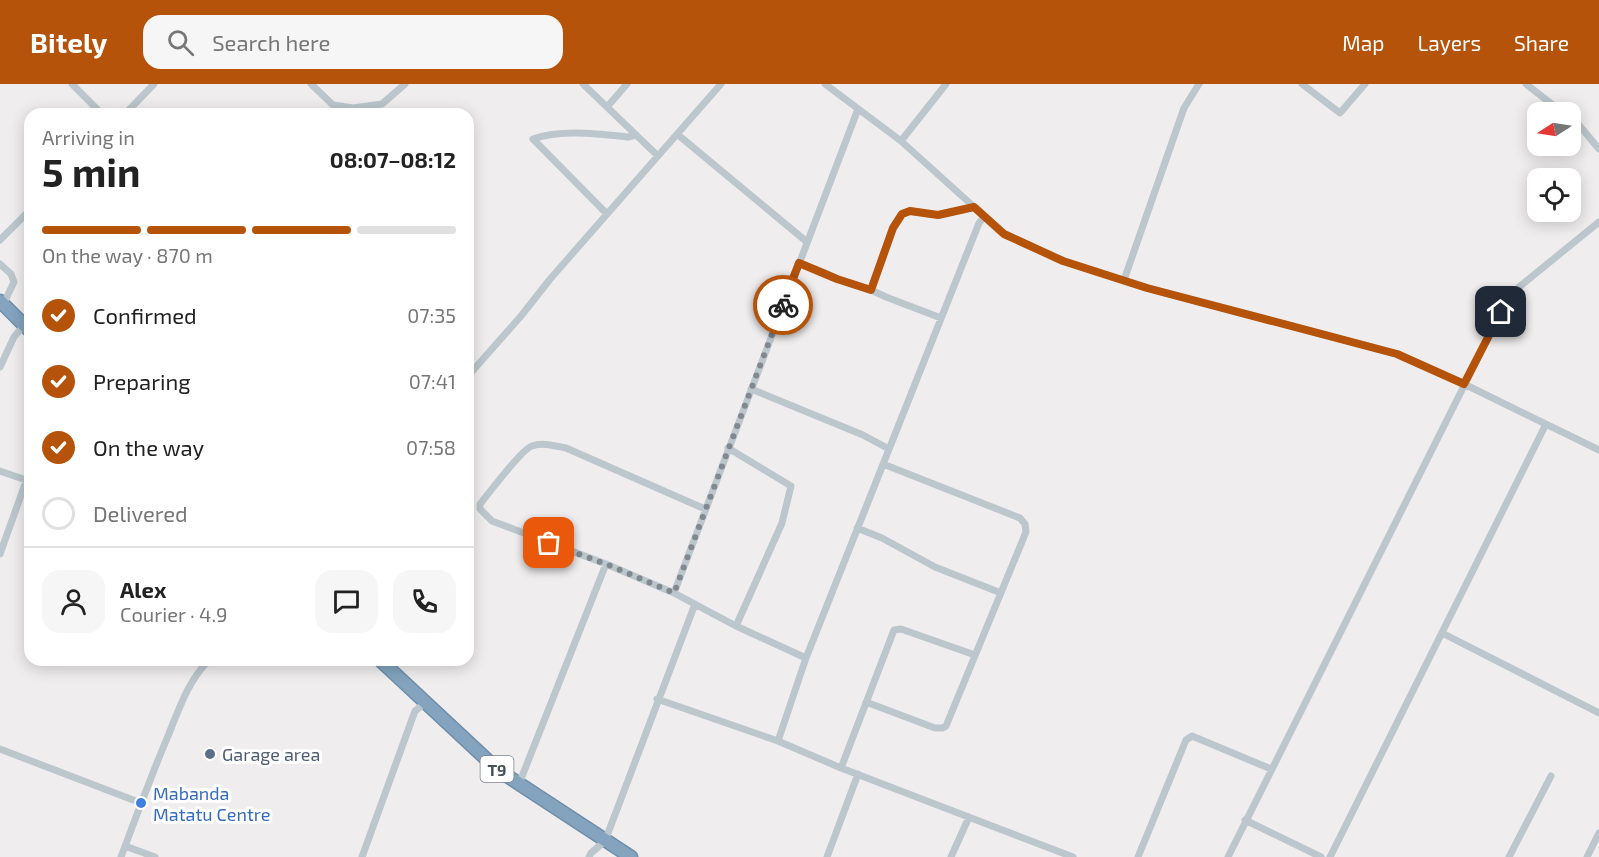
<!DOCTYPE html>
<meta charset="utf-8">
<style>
:root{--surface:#fff;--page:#f6f6f6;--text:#222;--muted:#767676;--line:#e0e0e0;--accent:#b45309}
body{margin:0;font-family:"Exo 2",sans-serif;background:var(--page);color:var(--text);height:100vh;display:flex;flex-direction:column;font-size:22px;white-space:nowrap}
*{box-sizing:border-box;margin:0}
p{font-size:20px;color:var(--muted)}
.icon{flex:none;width:33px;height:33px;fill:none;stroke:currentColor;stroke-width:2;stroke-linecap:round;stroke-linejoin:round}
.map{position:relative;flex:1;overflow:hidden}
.side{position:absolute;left:24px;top:24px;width:450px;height:558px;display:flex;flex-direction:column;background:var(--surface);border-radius:18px;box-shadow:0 3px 15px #0003}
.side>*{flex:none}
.needle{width:39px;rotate:258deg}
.buttons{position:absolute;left:1527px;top:18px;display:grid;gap:12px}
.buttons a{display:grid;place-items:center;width:54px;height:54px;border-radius:12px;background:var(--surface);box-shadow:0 3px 15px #0003;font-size:30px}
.pin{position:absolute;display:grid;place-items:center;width:51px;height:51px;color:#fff;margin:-26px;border-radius:12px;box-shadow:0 3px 9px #0006}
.courier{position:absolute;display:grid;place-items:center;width:60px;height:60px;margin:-30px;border:4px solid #b45309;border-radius:50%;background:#fff;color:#222;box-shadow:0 2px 8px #0007}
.head em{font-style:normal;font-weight:700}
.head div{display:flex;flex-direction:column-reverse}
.head{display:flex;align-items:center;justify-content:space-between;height:102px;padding:0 18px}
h1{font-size:39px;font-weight:700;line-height:45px}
.bar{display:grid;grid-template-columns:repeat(4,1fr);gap:9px 6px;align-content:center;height:72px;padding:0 18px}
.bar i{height:8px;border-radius:4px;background:var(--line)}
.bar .active{background:var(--accent)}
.bar p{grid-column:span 4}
.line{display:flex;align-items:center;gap:15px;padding:0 18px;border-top:2px solid var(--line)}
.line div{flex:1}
.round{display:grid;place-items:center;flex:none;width:63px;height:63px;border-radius:18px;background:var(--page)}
ol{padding:0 18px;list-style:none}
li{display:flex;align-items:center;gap:18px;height:66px}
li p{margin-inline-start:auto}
li .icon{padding:6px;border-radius:50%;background:var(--accent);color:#fff;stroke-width:4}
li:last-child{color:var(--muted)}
li i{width:33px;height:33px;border:3px solid var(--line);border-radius:50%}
header{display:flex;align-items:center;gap:36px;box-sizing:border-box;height:84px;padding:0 30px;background:var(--accent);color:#fff}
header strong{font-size:28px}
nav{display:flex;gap:33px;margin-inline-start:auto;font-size:21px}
.search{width:420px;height:54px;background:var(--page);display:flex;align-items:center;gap:15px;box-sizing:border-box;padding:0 21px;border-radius:18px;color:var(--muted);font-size:22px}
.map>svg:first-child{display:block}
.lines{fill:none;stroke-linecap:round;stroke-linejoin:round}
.highway-casing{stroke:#6f8eaa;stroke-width:15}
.street{stroke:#bbc6cd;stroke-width:7}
.highway{stroke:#83a3be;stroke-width:12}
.done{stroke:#81888f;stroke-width:6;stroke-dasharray:0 10.8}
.route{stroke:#b45309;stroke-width:8}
.service-dot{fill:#5c6f8a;stroke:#fff;stroke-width:2}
.shop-dot{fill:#3f7fe0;stroke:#fff;stroke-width:2}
.labels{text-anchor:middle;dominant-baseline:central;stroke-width:6;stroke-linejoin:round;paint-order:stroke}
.shield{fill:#fff;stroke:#7d868d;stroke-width:1.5}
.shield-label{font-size:16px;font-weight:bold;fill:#45525c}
.service-label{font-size:18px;fill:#4e5e75;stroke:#fff;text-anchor:start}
.shop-label{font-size:18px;fill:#366cbe;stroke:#fff;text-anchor:start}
</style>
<header>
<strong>Bitely</strong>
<div class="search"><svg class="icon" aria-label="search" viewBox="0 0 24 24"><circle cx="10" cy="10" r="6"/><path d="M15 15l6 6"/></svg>Search here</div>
<nav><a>Map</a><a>Layers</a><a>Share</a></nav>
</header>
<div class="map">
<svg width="1599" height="773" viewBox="0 0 1599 773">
<rect width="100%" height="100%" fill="#f0edee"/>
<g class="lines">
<g class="highway-casing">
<path id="highway" d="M0,217L30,247
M380,576L498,686L631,773"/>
</g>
<path class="street" d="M72,0L102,30
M311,0L333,21L353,24L382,20L405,0
M583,0L658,72
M825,0L901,57L1004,150L1063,177L1147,204L1397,270L1464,300L1599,366
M1302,0L1340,29L1365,0
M1526,0L1562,28
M607,23L627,0
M125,30L154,0
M1570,35L1579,41L1599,65
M677,50L807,158
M901,57L946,0
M607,130L533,55C561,45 599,50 628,53L636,51
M0,156L30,126
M799,179L823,188L837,195L871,206L886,213L941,234
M0,180L11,190L14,198L3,221
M1124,196L1184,24L1199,0
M871,206L893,144L902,130L910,127L938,131L974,123
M0,283L14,253L24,241
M468,292L521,232L551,194L721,0
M751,305L863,351L889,365
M728,364L791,402L782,439L736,542
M0,387L26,396
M705,425L566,364C555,362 543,358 532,362C522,365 489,409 480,420V425L492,437L606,480L674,509L736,542L806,574
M857,444L882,454L935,483L1001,509
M0,470L30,386
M674,509L858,25
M1442,549L1599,629
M657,615L778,657L841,684L1073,773
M866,618L935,644H942L946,642L1026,448L1025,440L1020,434L883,380
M778,657L806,574L979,139L984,133
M0,665L141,719
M841,684L894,546L901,545L975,571
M519,700L606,480
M1245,736L1321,773
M125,762L155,773
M121,773C136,733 151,692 168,652C179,625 188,597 209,576
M362,773L415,627L425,619
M589,773L591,769L605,757L695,520
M827,773L858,690
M951,773L969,733
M1138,773L1186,656L1192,652L1271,685
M1228,773L1501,228L1519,203L1599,138
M1330,773L1546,340
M1509,773L1551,692
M1587,773L1599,749"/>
<use href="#highway" class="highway"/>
</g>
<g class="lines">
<path class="done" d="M549,459L606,480L674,509L783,221"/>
<path class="route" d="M783,221L799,179L837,195L871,206L893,144L902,130L910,127L938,131L974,123L1004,150L1063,177L1147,204L1397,270L1464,300L1501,228"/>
</g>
<circle class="service-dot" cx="210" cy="670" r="6"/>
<circle class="shop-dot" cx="141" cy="719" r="6"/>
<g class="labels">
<rect class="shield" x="480.5" y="672" width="33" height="26" rx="4.5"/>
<g class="shield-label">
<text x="497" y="685">T9</text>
</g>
<g class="service-label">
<text x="222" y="670">Garage area</text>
</g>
<g class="shop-label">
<text x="153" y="709">Mabanda<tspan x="153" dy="21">Matatu Centre</tspan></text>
</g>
</g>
</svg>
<div class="buttons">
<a><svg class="needle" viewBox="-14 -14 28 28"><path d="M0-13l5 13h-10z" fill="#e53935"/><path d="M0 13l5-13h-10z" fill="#767676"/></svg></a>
<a><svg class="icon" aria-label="locate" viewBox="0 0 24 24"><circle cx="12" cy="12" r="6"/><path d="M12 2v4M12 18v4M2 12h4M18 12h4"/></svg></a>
</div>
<div class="pin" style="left:549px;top:459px;background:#ea580c"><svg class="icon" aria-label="bag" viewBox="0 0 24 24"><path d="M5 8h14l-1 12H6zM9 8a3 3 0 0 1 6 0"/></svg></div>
<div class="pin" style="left:1501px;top:228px;background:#1f2937"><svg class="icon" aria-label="home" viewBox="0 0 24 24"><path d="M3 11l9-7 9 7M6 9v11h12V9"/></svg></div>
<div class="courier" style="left:783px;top:221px"><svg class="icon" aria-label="bike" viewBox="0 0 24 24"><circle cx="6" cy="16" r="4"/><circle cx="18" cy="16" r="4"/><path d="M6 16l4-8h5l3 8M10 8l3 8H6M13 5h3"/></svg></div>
<section class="side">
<div class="head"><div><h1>5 min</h1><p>Arriving in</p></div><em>08:07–08:12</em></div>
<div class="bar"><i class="active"></i><i class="active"></i><i class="active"></i><i></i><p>On the way · 870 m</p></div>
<ol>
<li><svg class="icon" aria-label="check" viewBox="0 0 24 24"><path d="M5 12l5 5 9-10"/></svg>Confirmed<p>07:35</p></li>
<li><svg class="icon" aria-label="check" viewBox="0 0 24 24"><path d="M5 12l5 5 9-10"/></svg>Preparing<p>07:41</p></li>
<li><svg class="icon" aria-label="check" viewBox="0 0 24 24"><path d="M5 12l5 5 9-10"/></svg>On the way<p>07:58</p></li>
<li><i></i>Delivered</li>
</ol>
<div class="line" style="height:108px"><a class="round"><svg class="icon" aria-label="person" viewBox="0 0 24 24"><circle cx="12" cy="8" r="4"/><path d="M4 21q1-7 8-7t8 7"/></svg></a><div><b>Alex</b><p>Courier · 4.9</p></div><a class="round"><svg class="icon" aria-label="chat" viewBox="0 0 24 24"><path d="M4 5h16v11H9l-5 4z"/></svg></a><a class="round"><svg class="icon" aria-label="phone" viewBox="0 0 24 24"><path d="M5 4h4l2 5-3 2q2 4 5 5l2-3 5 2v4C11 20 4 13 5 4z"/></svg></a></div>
</section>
</div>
